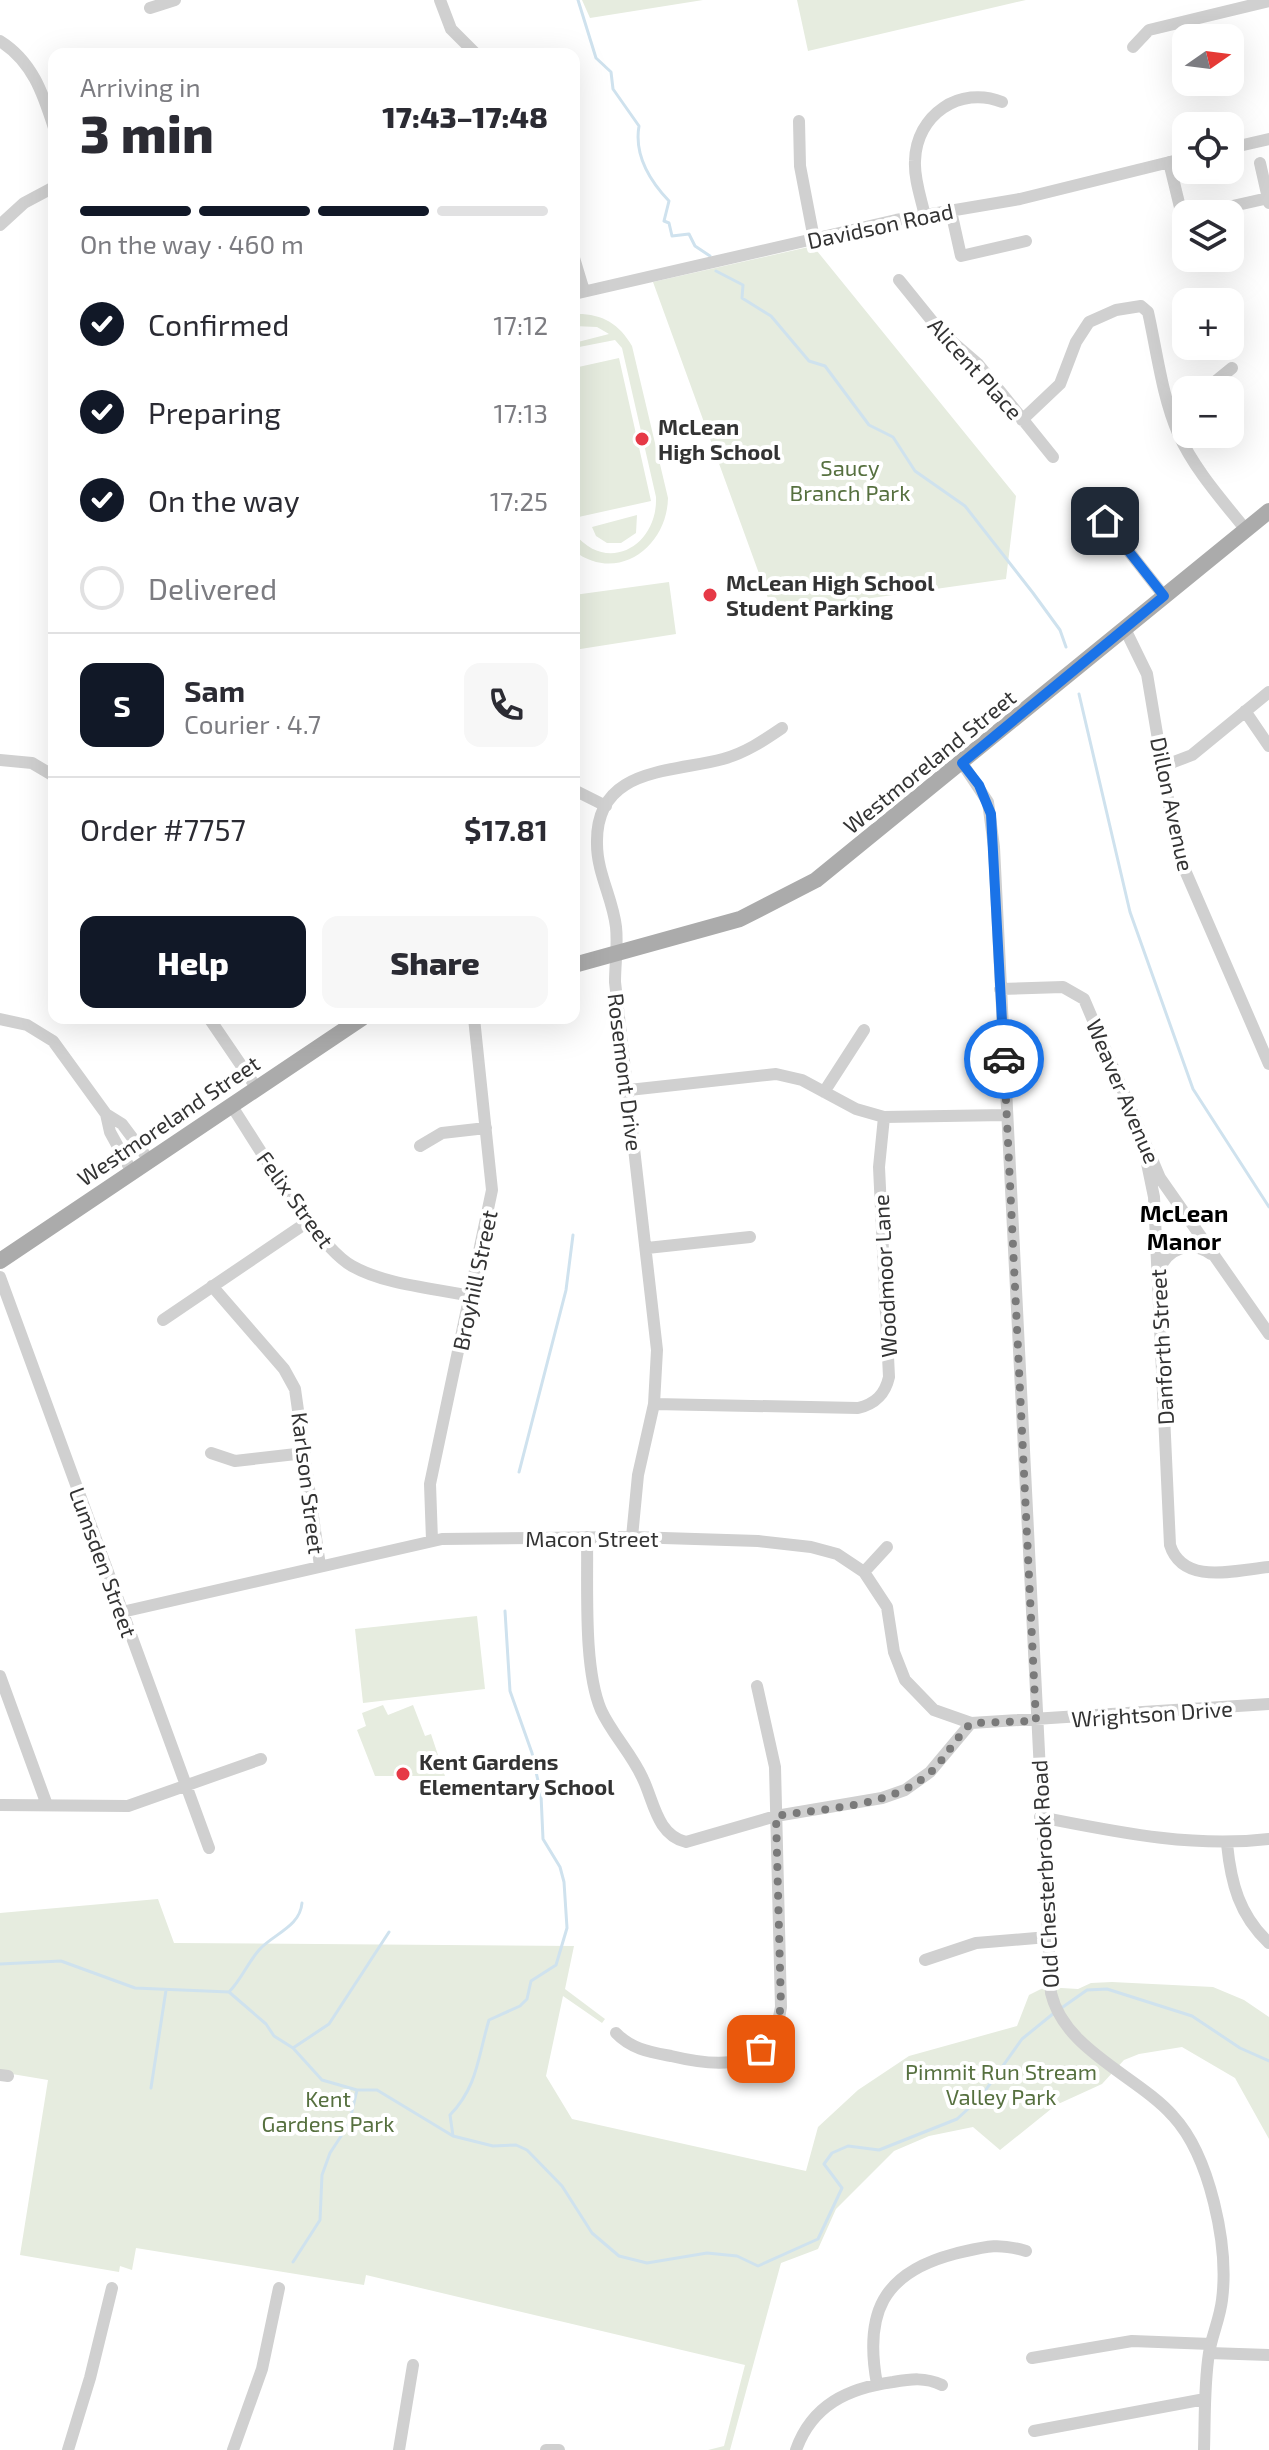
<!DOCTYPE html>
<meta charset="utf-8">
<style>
:root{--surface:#fff;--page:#f7f7f7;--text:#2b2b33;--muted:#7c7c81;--line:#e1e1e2;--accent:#111827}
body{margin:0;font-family:"Exo 2",sans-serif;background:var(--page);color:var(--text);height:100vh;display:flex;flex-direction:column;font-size:30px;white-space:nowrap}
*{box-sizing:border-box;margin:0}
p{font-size:26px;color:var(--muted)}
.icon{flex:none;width:44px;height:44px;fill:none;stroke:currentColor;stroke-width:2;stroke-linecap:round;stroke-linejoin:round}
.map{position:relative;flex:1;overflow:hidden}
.sheet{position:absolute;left:48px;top:48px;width:532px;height:976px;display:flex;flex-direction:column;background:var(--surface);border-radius:16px;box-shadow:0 8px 32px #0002}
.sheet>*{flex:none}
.needle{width:52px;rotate:76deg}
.fabs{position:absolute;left:1172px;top:24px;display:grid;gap:16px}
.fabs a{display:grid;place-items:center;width:72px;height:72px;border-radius:16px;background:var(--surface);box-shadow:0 8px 32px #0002;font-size:40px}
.pin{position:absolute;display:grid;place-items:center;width:68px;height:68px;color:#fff;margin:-34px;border-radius:16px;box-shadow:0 4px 12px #0006}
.courier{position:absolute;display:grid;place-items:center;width:80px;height:80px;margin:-40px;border:6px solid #1a73e8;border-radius:50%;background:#fff;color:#222;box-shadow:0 2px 10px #0007}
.overview em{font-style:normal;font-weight:800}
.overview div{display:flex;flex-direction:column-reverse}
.overview{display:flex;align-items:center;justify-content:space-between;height:136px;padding:0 32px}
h1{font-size:52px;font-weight:800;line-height:60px}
.bar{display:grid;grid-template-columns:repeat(4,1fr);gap:12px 8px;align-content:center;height:96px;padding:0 32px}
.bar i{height:10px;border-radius:6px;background:var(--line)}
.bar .on{background:var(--accent)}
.bar p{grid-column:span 4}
.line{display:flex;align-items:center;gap:20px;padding:0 32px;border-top:2px solid var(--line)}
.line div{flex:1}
.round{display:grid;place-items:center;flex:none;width:84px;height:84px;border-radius:16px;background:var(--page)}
ol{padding:0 32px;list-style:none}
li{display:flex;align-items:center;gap:24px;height:88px}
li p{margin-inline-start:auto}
li .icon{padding:8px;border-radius:50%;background:var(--accent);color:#fff;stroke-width:4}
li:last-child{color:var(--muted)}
li i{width:44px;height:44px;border:4px solid var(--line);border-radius:50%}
.button{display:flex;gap:16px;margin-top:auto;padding:16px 32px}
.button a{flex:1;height:92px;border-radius:16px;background:var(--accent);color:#fff;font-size:32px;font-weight:800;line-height:92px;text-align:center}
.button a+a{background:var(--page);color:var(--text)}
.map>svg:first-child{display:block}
.green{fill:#e6ecdf}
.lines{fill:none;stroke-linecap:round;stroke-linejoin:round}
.stream{stroke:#cfe2ee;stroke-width:3}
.minor{stroke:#d0d0d0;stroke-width:12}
.major{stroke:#ababab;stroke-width:16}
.done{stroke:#7a7a7a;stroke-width:8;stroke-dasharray:0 14.4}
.route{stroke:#1a73e8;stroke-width:10}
.poi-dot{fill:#e63946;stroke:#fff;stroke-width:3}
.labels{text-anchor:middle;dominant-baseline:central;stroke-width:8;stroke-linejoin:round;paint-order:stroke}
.street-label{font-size:22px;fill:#333;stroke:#fff}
.poi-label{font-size:22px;font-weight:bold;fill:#333;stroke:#fff;text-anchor:start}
.park-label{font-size:22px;fill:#56703f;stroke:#fff}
.neighbourhood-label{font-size:24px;font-weight:bold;fill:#000;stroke:#fff}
</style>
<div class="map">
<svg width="1269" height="2450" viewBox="0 0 1269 2450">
<rect width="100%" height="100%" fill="#fff"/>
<path class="green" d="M582,0H703L590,18Z
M797,0H1026L808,51Z
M813,246L1016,496L1006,579L773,612L653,282Z
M574,314C601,313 619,323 632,346L668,498C667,547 618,584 574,551V533C607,575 658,546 656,497L622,348L615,340L574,348V343L609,334L597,327L574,326Z
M619,358L651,501L574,518V368Z
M637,515L636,533L621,543H607L596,536L592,527Z
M669,582L676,634L574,650V595Z
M477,1616L485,1689L363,1703L355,1629Z
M383,1705L388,1715L413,1705L425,1736L431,1734L445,1776H375L357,1730L366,1726L362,1713Z
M158,1899L174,1943L574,1946L565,1989L605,2019L602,2023L563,1996L546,2076L572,2119L806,2171L818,2127L858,2090L909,2056L1017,2026L1029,1995L1045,1987L1078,1989L1091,1983L1112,1982L1213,1987L1244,2000L1269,2017V2139L1235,2078L1182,2047L1139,2054L1124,2060L1102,2084L1056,2105L1000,2150L973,2127L929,2136L894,2151L836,2209L818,2249L781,2263L730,2450H708L724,2446L745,2365L366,2275L364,2285L136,2248L132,2270L120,2266L119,2272L20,2255L48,2080L0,2072V1913Z"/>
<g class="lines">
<path class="stream" d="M578,0L596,58L611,72L613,89L639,126C634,155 650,181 669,201L664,221L669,223L672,236L689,234L695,246L710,256
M716,271L743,285L742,298L771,316L809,361L825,366L869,425L893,437L915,471L965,506L1033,593L1060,630L1066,647
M1079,694L1130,912L1193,1089L1269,1207
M519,1472L566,1290L573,1235
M0,1964L61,1961L135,1988L229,1992L266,2024L274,2036L293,2048L322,2080L357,2090H377L453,2136L493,2146L516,2145L527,2150L562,2186L592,2233L619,2256L647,2263L707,2253L737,2256L758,2266L818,2239L842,2188L824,2164L832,2153L848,2146L879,2150L957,2119L980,2098L1022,2039L1054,2013
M229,1992C241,1980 247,1964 259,1950C273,1934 300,1927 302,1903
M1060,2009L1087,1990L1107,1989L1192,2016L1240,2048L1269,2061
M293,2048L329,2024L389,1932
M151,2088L166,1990
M453,2136L450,2115C478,2086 478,2056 489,2020L520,2006L527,1999L531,1981L556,1965L567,1928L564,1882L560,1867L543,1839L541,1795L532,1753L510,1691L505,1611
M293,2262L320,2220L322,2175L330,2153L349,2124L357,2090"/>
<path class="minor" d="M440,0L451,29L476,54
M150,8L175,0
M0,41C32,61 43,93 54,128
M1133,47L1149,30L1269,1
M799,121L800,166L814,239
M1230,148L1269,139
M1169,162L1186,232
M1260,163L1269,203
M951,211L961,256L1026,241
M1197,214L1268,198
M925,216C921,198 914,179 915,161C916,115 960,85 1002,102
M0,225L24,203L54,187
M574,258L584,291
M899,280L941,332L978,364L1053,457
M574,294L896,220L1020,199L1186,158
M1205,390L1232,368
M1172,417L1186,405
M1022,420L1060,384L1076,342L1089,322L1116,310L1141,306L1148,312C1157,352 1162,396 1178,433C1194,469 1222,500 1246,530
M1090,502L1164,596
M1125,629L1147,674L1170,811L1184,868L1269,1064
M1245,711L1269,746
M0,760L32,763L54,776
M962,763L988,802L994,847L1051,1993C1064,2050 1139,2077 1173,2116C1210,2156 1229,2246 1222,2300C1220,2318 1212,2335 1209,2353C1204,2385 1205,2418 1204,2450
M1163,766L1192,755L1269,692
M574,790L606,806
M1000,989L1063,987L1084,999L1160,1178L1269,1334
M209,1018L256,1087
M0,1019L27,1025L53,1041L106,1114L122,1124L149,1160
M629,1090L776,1074L802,1080L856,1109L884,1117L1006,1115
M824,1092L864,1030
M231,1105C257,1144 315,1245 352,1266C386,1285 433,1288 471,1296
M106,1114L110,1132L132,1172
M1143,1144L1154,1197L1170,1545C1183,1586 1236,1570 1269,1567
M420,1146L442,1133L486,1128
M647,1248L750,1237
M1159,1271C1167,1248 1191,1240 1211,1254
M0,1277L209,1848
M212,1286L284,1369L295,1389L320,1566
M163,1320L309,1221
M654,1404L858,1408C875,1404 885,1395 889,1377L879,1167L884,1117
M211,1453L235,1461L305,1453
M587,1537C588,1585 583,1668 601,1710C612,1734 632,1754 643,1779C654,1802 657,1835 686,1842L776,1816L882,1798L905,1790L930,1772L971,1723L1269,1704
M632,1537L638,1475L654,1404L657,1350L615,982C615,964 618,945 616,927C613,899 597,873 597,844C595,767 670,773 723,759C745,753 763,741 782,728
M432,1540L430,1484L492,1190L474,1018
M864,1572L887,1547
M122,1612L442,1539L632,1537L758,1541L811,1547L837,1554L864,1572L887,1607L894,1652L905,1680L934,1710L971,1723
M0,1676L47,1805
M0,1805L128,1806L261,1759
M1040,1817C1117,1832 1191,1848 1269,1839
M1227,1844C1231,1883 1239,1915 1269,1943
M925,1960L976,1943L1048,1937
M616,2033C631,2049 650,2052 671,2056C721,2068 771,2071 781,2007L775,1767L757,1686
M0,2075L8,2076
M1209,2353L1269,2355
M1032,2358L1132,2341L1211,2344
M877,2384C864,2314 882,2273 954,2254C984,2247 996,2242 1026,2251
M1034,2431L1205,2399
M68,2450L90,2378L112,2288
M233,2450L262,2369L279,2288
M399,2450L413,2365
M546,2450H559
M796,2450C812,2405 848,2388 893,2382C911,2379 925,2377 942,2385"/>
<path class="major" d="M574,965L740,919L816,880L1269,511
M0,1261L362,1018"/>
</g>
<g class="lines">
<path class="done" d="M761,2049L775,2029L781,2007L776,1816C825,1808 893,1807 931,1772C946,1757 956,1738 971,1723L1036,1721L1004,1059"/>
<path class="route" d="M1004,1059L991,814L979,785L962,763L1164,596L1105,521"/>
</g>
<g class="poi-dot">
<circle cx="642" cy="439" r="8"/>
<circle cx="710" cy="595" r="8"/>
<circle cx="403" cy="1774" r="8"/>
</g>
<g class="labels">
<g class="street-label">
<text transform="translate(880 225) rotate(-12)">Davidson Road</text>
<text transform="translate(976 368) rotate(48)">Alicent Place</text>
<text transform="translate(929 761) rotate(-39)">Westmoreland Street</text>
<text transform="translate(1173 804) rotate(78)">Dillon Avenue</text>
<text transform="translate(626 1072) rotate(83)">Rosemont Drive</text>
<text transform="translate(1124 1091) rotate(67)">Weaver Avenue</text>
<text transform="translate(168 1120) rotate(-34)">Westmoreland Street</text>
<text transform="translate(296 1199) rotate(54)">Felix Street</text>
<text transform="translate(884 1276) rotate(-93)">Woodmoor Lane</text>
<text transform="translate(474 1280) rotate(-78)">Broyhill Street</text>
<text transform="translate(1161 1347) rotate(-93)">Danforth Street</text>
<text transform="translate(309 1483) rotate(83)">Karlson Street</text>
<text x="592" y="1538">Macon Street</text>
<text transform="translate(104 1562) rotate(70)">Lumsden Street</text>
<text transform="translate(1152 1713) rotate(-4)">Wrightson Drive</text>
<text transform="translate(1044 1874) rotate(-93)">Old Chesterbrook Road</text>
</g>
<g class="poi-label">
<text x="658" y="426">McLean<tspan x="658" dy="25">High School</tspan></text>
<text x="726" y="582">McLean High School<tspan x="726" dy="25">Student Parking</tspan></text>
<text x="419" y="1761">Kent Gardens<tspan x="419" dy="25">Elementary School</tspan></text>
</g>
<g class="park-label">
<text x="850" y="467">Saucy<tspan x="850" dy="25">Branch Park</tspan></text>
<text x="1001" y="2071">Pimmit Run Stream<tspan x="1001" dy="25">Valley Park</tspan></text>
<text x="328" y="2098">Kent<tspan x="328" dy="25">Gardens Park</tspan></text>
</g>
<g class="neighbourhood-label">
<text x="1184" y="1212">McLean<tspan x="1184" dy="28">Manor</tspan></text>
</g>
</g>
</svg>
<div class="fabs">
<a><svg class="needle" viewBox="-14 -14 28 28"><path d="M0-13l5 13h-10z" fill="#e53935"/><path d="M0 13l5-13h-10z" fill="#7c7c81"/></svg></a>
<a><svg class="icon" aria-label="locate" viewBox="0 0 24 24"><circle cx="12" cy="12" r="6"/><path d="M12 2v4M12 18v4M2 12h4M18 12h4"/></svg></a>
<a><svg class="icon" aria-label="layers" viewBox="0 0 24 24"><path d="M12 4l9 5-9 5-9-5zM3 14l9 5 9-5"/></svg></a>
<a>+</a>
<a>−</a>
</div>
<div class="pin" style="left:761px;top:2049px;background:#ea580c"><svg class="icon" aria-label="bag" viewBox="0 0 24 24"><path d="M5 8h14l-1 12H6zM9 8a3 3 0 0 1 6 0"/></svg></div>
<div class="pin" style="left:1105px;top:521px;background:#1f2937"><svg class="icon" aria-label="home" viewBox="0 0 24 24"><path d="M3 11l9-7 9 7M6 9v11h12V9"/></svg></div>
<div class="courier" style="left:1004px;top:1059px"><svg class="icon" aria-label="car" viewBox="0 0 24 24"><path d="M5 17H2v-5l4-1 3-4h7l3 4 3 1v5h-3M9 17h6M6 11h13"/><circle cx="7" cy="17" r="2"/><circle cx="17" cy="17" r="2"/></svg></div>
<section class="sheet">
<div class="overview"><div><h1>3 min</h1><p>Arriving in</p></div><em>17:43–17:48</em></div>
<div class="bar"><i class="on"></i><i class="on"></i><i class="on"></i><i></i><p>On the way · 460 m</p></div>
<ol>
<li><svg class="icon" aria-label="check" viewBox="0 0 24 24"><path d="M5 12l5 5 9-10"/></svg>Confirmed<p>17:12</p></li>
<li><svg class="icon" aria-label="check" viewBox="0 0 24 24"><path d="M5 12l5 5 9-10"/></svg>Preparing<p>17:13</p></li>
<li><svg class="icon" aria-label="check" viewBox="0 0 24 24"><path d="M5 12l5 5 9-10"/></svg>On the way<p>17:25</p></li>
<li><i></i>Delivered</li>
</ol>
<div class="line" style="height:144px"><b class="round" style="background:var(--accent);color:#fff">S</b><div><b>Sam</b><p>Courier · 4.7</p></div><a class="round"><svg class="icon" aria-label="phone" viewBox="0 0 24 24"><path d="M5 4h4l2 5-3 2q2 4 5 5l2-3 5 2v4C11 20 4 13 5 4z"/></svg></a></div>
<div class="line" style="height:104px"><div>Order #7757</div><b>$17.81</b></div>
<div class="button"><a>Help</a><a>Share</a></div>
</section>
</div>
